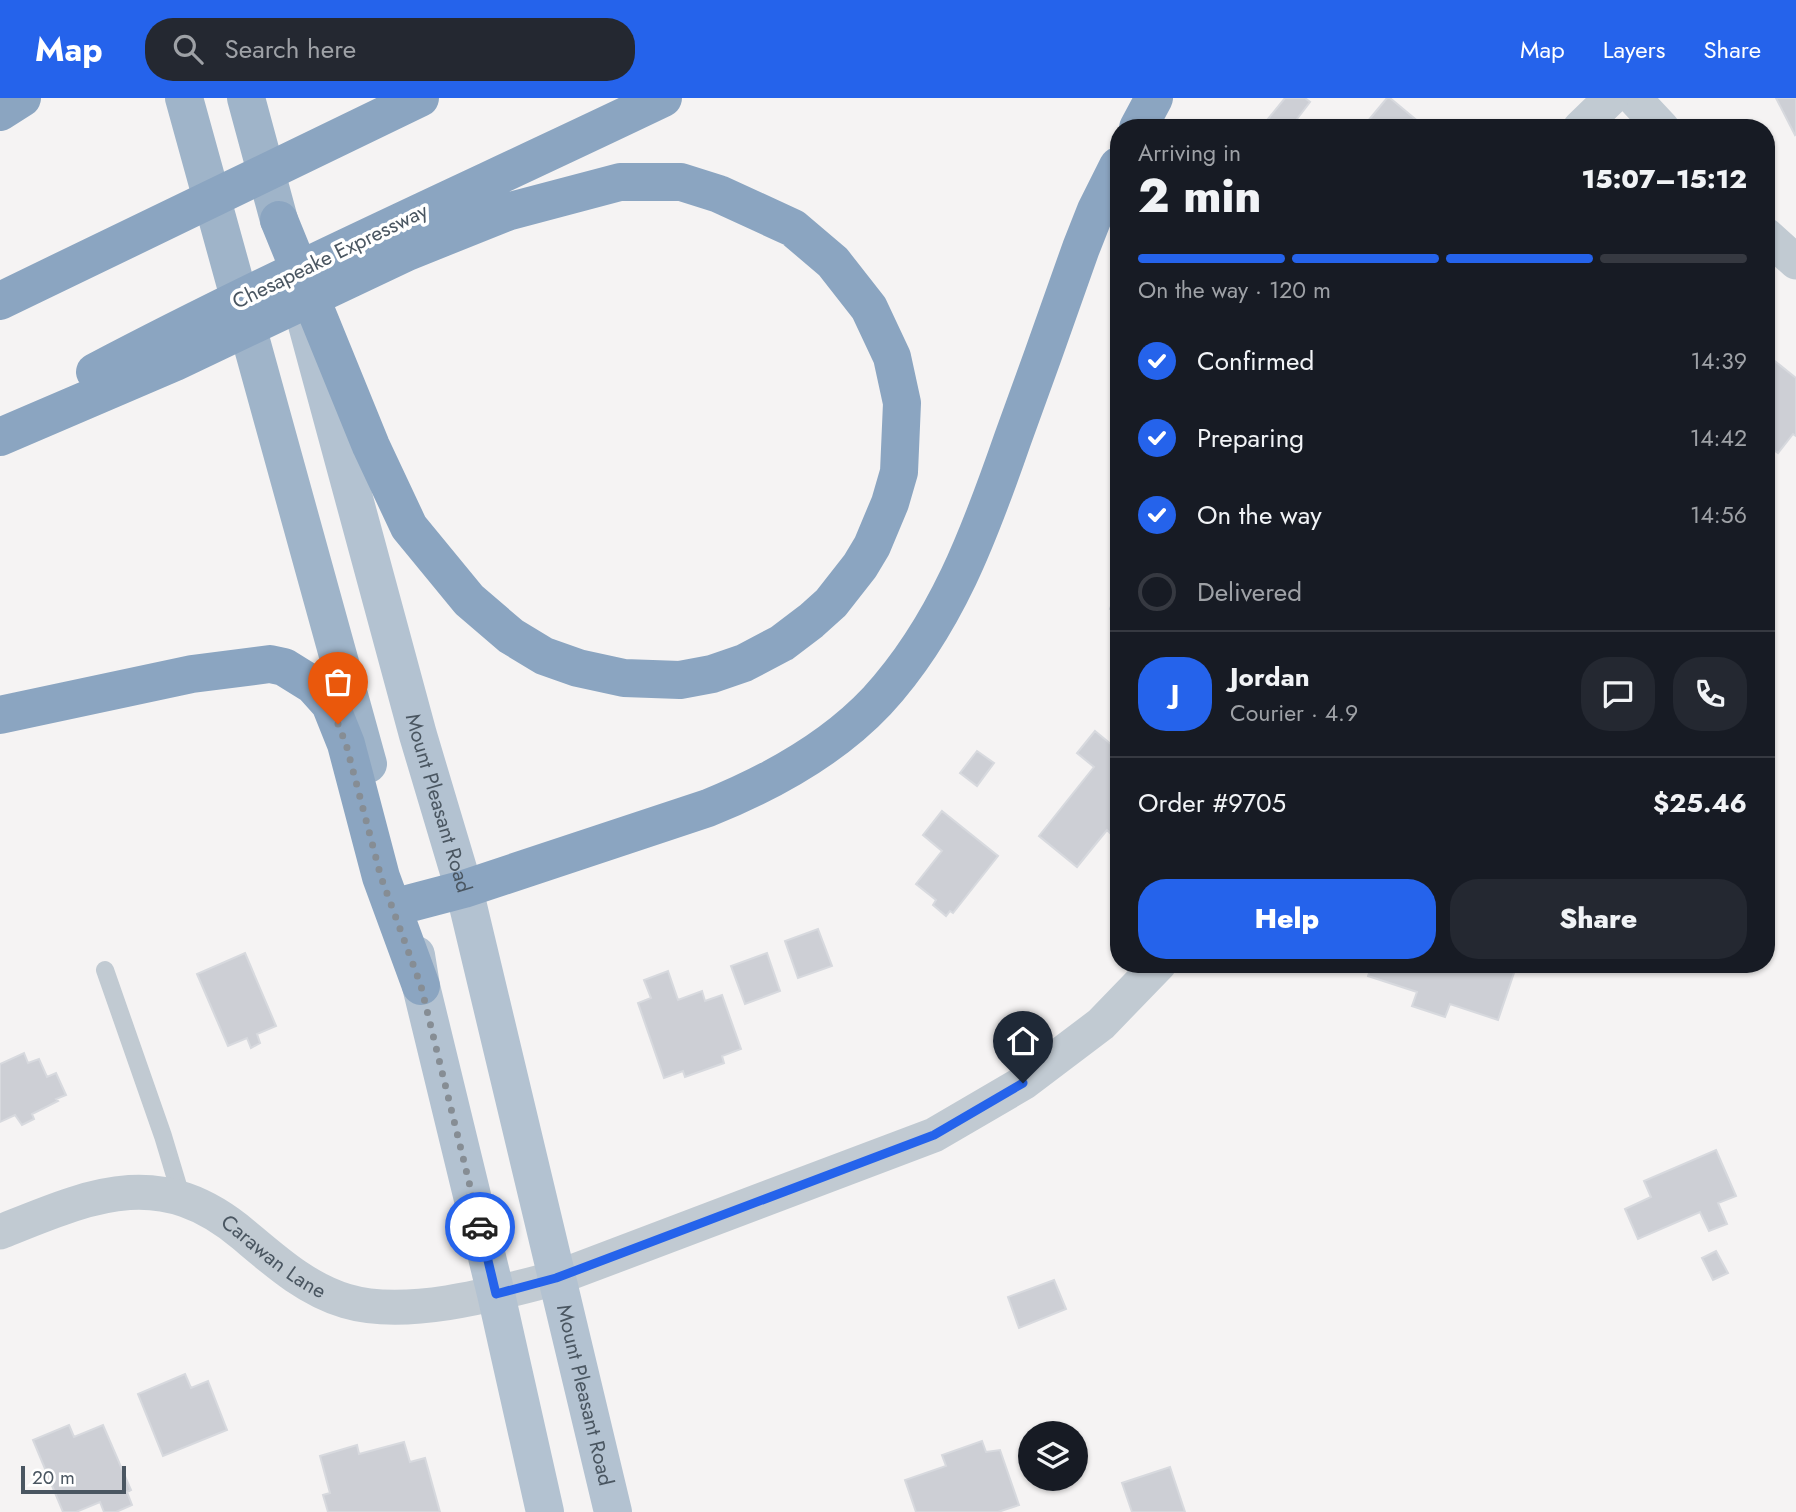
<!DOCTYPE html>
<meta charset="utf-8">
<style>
:root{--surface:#171b24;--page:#242831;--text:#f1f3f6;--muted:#9ea1a6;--line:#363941;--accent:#2563eb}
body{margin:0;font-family:Jost,sans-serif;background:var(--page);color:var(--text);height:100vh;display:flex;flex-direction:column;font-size:26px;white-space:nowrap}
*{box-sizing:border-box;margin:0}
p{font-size:23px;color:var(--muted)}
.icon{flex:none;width:38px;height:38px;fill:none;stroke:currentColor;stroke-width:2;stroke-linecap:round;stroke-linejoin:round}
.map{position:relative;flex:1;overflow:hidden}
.panel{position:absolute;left:1110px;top:21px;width:665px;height:854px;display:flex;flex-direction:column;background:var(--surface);border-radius:28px;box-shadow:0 2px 5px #0004}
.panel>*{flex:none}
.buttons{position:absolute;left:1018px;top:1323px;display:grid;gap:14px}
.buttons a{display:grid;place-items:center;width:70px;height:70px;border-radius:50%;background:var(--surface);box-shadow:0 2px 5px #0004;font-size:35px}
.scale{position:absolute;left:21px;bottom:18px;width:105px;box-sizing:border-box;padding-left:7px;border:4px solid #4a5661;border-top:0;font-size:19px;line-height:24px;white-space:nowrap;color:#4a5661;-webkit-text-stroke:5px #fff;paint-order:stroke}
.pin{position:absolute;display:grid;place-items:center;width:60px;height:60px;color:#fff;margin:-72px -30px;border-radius:50% 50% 50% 0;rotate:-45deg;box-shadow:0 0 7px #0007}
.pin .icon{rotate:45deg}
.courier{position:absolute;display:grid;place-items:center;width:70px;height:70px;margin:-35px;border:5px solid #2563eb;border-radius:50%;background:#fff;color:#222;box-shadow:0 2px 9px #0007}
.head em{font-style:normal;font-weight:800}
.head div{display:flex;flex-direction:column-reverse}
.head{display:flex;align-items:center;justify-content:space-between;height:119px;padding:0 28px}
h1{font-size:46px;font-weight:800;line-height:52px}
.bar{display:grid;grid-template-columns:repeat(4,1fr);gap:10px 7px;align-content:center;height:84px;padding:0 28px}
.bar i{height:9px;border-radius:5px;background:var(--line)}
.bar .current{background:var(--accent)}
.bar p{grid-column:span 4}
.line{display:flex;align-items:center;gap:18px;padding:0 28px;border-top:2px solid var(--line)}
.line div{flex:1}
.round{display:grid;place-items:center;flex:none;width:74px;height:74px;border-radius:28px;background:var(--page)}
ol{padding:0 28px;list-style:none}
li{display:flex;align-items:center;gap:21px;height:77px}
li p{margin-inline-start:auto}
li .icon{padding:7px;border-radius:50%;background:var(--accent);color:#fff;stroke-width:4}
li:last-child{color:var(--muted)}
li i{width:38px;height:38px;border:4px solid var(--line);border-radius:50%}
.action{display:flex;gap:14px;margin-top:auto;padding:14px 28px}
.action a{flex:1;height:80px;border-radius:28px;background:var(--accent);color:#fff;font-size:28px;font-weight:800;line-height:80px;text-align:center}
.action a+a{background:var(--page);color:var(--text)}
header{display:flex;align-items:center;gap:42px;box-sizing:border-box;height:98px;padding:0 35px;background:var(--accent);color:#fff}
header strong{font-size:33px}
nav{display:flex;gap:38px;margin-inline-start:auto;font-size:24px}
.search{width:490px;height:63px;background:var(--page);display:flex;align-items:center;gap:18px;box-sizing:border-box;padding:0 24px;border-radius:28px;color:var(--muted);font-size:26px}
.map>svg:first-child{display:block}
.building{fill:#cdcfd5;stroke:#d7d9de;stroke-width:2}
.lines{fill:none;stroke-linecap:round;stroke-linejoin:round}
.service{stroke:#c1cad2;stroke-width:18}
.minor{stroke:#c1cad2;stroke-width:35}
.primary{stroke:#b3c2d1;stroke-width:38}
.trunk{stroke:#9fb4c9;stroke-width:38}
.motorway{stroke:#8ba5c1;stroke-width:38}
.done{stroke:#868d94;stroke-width:7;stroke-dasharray:0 12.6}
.route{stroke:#2563eb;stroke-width:9}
.labels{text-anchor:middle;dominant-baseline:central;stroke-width:7;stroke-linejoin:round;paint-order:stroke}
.street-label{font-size:21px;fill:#4a5661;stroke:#fff}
</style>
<header>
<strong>Map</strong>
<div class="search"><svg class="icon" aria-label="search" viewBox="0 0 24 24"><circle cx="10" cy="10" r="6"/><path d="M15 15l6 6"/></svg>Search here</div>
<nav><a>Map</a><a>Layers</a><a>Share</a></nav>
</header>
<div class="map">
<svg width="1796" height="1414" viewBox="0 0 1796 1414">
<rect width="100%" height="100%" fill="#f5f3f3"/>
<path class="building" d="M1285,0H1305L1310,4L1290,30H1278L1268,21Z
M1387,0H1390L1426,30H1362Z
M1776,0H1796V36L1795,37Z
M1766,256L1796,280V338L1793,336L1778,355L1766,346Z
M1118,489V514L1110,511Z
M1095,633L1118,652V729L1112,737L1107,732L1077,769L1039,738L1094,669L1077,655Z
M977,653L994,665L977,688L960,675Z
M942,713L998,758L953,815L950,813L946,818L933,807L936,802L916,786L942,753L923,737Z
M818,831L832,868L798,880L785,843Z
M245,855L276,928L257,936L260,945L251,950L247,940L228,948L197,876Z
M767,855L780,893L745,906L731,868Z
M1372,866H1517L1498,922L1450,906L1445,919L1412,908L1417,894L1368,878Z
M668,873L678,902L702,893L705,903L722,897L741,951L722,958L724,965L685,979L683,973L664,980L638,905L651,900L644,882Z
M24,955L28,965L39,961L47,979L56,975L66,997L56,1001L58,1003L32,1016L34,1021L22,1027L15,1017L0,1024V966Z
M1716,1052L1736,1098L1718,1105L1727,1126L1709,1133L1700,1114L1638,1141L1625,1111L1651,1099L1644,1083Z
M1716,1153L1728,1175L1713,1182L1702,1160Z
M1054,1182L1066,1211L1019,1230L1008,1199Z
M185,1276L191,1290L208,1283L227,1332L163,1358L138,1296Z
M69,1327L74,1339L103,1327L131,1392L127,1394L132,1407L116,1414H104L100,1404L76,1414H63L33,1342Z
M982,1343L986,1354L1000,1352L1019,1407L998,1414H916L905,1382L946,1368L942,1357Z
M404,1344L410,1364L425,1360L440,1414H328L323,1397L330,1395L320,1358L357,1347L359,1356Z
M1170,1369L1185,1414H1132L1122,1385Z"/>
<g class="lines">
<path class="service" d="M105,872L163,1038L182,1101"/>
<g class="minor">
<path d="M1634,0L1662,30"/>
<path d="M1580,30L1611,0"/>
<path d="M1766,137L1796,164"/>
<path id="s1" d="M0,1134C90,1098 159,1065 244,1137C275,1163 306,1191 346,1203C406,1221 496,1196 556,1180L934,1037L1023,985L1101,926L1159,866"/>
</g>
<g class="primary">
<path id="s2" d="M306,223L418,637L464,791L613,1414"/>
<path d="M416,857L421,888L496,1196L545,1414"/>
</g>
<path class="trunk" d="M184,0L368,666
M246,0L279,122"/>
<path class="motorway" d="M0,14L22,0
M1138,30L1154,0
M0,203L420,0
M95,274C281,176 473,91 663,0
M0,339L175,264L407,154L507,114L620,84H681L719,96L793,130L833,164L869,210L892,259L902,305L899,374L890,405L872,448L860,468L831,505L811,523L782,545L744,565L712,576L680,582L624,580L578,570L544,558L511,538L469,502L409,429L371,348L279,122
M0,617L192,576L270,566L284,569L313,587L330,606L346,646L381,779L421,888
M407,806L464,791L708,710C770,685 831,652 877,603C946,528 980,435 1013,340C1036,277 1059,213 1081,150L1096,112L1118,68"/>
</g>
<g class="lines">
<path class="done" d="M338,626L346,646L381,779L421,888L480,1129"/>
<path class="route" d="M480,1129L496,1196L556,1180L934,1037L1023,985"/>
</g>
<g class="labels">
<g class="street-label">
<text transform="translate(330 158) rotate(-26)">Chesapeake Expressway</text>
<text stroke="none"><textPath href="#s2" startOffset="500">Mount Pleasant Road</textPath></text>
<text stroke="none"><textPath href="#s1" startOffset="298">Carawan Lane</textPath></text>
<text stroke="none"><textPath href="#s2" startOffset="1110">Mount Pleasant Road</textPath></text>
</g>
</g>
</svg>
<div class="buttons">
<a><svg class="icon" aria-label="layers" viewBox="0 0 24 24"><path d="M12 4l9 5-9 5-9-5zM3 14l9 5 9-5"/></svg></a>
</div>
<div class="scale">20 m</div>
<div class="pin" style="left:338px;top:626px;background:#ea580c"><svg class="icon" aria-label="bag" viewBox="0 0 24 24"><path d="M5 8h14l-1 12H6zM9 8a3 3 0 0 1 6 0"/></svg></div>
<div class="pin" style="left:1023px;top:985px;background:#1f2937"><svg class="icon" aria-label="home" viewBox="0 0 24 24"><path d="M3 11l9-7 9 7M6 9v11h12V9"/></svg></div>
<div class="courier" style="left:480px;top:1129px"><svg class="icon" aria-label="car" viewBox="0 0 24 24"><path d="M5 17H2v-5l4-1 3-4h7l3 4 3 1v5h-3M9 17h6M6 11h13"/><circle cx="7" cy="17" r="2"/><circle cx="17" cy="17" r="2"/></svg></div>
<section class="panel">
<div class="head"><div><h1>2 min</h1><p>Arriving in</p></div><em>15:07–15:12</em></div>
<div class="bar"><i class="current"></i><i class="current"></i><i class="current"></i><i></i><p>On the way · 120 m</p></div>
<ol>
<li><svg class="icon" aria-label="check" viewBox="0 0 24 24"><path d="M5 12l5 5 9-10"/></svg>Confirmed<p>14:39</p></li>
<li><svg class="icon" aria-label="check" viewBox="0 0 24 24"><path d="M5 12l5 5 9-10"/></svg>Preparing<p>14:42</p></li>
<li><svg class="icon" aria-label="check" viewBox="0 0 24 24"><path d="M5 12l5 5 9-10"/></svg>On the way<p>14:56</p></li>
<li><i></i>Delivered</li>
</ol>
<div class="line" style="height:126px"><b class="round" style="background:var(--accent);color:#fff">J</b><div><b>Jordan</b><p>Courier · 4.9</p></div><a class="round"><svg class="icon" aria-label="chat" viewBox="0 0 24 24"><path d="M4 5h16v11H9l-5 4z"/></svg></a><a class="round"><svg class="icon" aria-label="phone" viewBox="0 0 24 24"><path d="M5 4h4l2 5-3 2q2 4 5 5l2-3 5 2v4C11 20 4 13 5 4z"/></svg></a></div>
<div class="line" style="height:91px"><div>Order #9705</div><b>$25.46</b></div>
<div class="action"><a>Help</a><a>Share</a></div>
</section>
</div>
